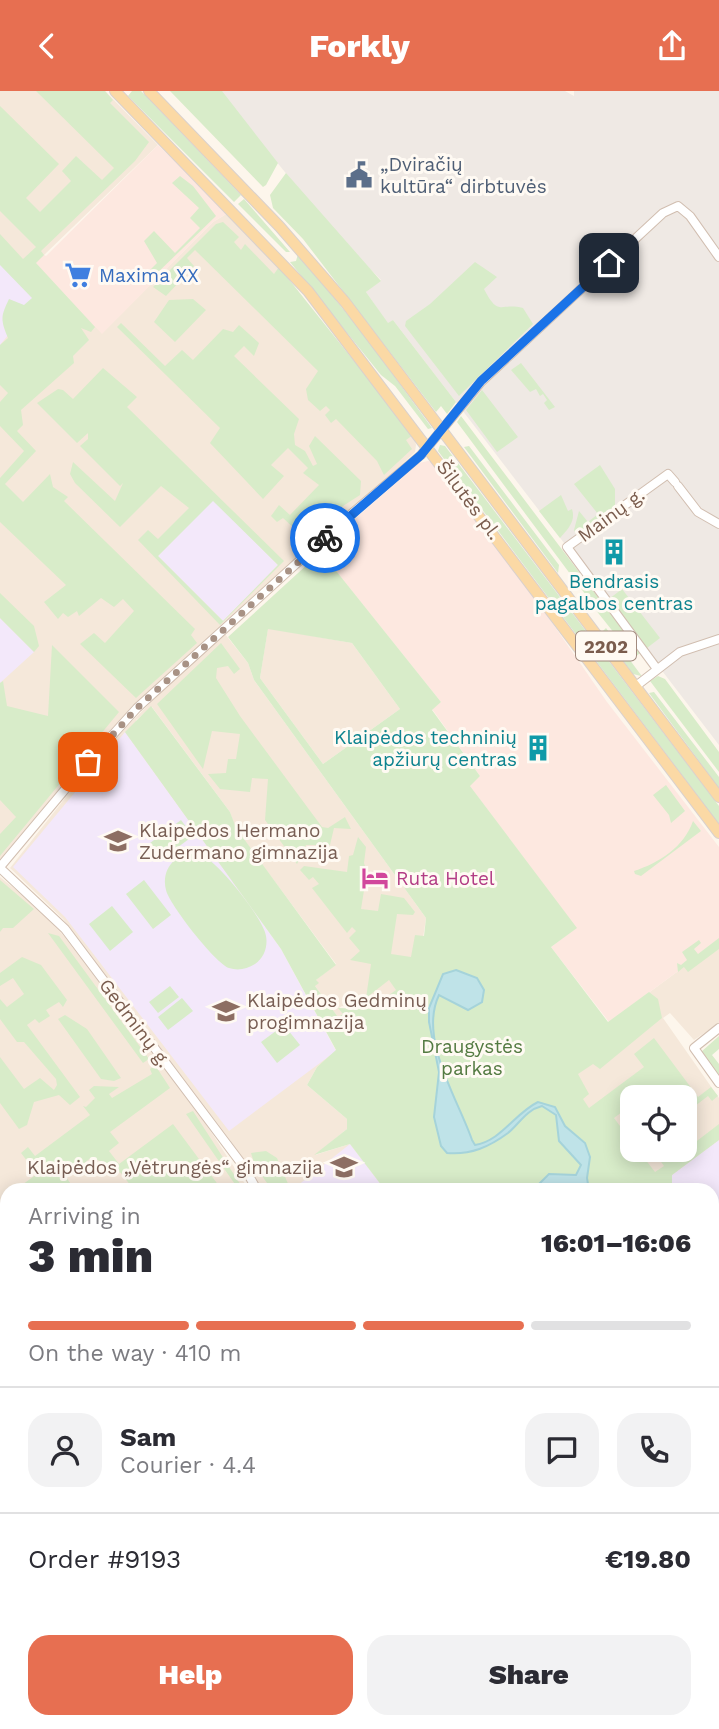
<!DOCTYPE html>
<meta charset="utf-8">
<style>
:root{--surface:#fff;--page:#f2f2f3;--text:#2b2b33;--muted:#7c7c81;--line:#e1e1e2;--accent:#e76f51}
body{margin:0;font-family:"Work Sans",sans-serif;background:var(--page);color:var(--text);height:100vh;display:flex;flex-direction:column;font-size:26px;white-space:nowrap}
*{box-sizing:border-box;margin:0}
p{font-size:23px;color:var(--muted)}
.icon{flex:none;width:38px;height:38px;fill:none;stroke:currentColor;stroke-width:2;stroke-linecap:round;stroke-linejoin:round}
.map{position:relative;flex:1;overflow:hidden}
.details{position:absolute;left:0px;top:1092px;width:719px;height:546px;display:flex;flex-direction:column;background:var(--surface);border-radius:21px 21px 0 0;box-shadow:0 4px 18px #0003}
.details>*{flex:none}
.tools{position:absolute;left:620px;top:994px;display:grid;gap:14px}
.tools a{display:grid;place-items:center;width:77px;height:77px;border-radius:14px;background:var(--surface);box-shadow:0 4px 18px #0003;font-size:35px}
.pin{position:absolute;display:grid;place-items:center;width:60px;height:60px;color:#fff;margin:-30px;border-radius:14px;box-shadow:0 4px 10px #0006}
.courier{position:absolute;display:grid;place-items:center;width:70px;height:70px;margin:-35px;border:5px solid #1a73e8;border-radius:50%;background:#fff;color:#222;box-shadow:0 2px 9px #0007}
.headline em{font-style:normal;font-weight:800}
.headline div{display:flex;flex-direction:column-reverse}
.headline{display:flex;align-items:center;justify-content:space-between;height:119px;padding:0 28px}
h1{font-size:46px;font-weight:800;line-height:52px}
.bar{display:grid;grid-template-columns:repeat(4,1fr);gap:10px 7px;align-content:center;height:84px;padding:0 28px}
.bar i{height:9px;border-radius:5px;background:var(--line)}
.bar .current{background:var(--accent)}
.bar p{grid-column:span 4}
.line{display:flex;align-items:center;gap:18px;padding:0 28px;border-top:2px solid var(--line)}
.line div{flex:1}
.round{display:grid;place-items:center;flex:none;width:74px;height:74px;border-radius:21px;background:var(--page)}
.action{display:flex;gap:14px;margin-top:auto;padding:14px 28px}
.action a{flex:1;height:80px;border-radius:21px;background:var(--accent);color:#fff;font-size:28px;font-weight:800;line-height:80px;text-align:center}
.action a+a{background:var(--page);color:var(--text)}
header{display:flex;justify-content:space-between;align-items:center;height:91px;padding:0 28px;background:var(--accent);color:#fff;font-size:32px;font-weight:800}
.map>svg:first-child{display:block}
.residential{fill:#f5e8da;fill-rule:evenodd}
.commercial{fill:#fde8e0}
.industrial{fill:#efe9e4}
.education{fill:#f3e8fa}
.green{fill:#d8ecc9;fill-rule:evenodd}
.water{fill:#bfe3e8;stroke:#a5d3da;stroke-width:2}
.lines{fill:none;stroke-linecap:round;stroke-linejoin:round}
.minor-casing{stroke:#d1beb0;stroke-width:10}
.major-casing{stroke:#dad1cd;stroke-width:12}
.minor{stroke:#fff;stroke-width:8}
.major{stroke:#fbd9a5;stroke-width:10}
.done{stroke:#a89285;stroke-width:7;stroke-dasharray:0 12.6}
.route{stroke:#1a73e8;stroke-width:9}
.labels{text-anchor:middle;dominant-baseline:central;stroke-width:6;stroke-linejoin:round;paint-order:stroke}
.shield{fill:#fffaf3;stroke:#a28b7f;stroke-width:2}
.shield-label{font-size:18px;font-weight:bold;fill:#7a5c4d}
.service-label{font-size:19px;fill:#4e5e75;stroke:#fffaf3;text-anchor:start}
.shop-label{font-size:19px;fill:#366cbe;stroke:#fffaf3;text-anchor:start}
.street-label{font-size:19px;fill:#7a5c4d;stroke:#fffaf3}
.culture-label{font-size:19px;fill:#0d838f;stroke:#fffaf3}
.education-label{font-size:19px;fill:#785e54;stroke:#fffaf3;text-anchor:start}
.hotel-label{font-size:19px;fill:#b23c85;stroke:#fffaf3;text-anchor:start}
.park-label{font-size:19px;fill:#537a41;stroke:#fffaf3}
</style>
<header><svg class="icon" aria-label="back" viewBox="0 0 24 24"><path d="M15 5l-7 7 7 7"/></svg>Forkly<svg class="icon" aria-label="share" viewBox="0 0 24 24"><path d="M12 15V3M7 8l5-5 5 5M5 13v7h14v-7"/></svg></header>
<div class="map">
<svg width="719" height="1638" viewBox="0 0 719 1638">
<rect width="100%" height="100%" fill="#fdf6ec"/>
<path class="residential" d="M0,0H105L158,54L44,164L102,242L213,131L228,122L279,176L415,349L416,354L415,361L384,390L141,607L99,651L0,770Z
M268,537L352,552L400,618L323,673L260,587Z
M225,543L248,572L254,589L426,827L417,888L370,918L342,915L339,917L343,923L338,926L315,895L316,889L336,873L235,737L230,721L152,616L136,629L336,960L317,976L307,994L347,1028V1038L315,1064L350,1053L385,1099H262L230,1049L63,828L10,777L99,664L156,606Z
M0,786L35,814L64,845L204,1030L249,1099H7V1376L0,1381Z
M719,850V932L694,949L670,922L663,927L719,1007V1250L712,1241V1099H661L589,1021L569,992L609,931ZM632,1006H684V1059H632Z
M7,1391V1631H408L398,1638H0V1396Z
M712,1559L719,1567V1616L712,1621Z
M527,1631H699L692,1638H532Z"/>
<path class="commercial" d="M158,54L228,122L213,131L102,243L35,172L44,164L46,165Z
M428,370L433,371L521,487L607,611L719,756V850L609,931L551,856L576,837L469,694L480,685L432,618L441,611L319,459L419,372Z"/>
<path class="industrial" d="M219,0H565L574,5V0H719V654L393,229L388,233L366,201L381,189L332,139Z"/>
<path class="education" d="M0,160L43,201L0,254Z
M213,409L278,474L223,530L158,465Z
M0,527L34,561L0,592Z
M125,641L281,858L336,960L229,1040L65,826L13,776Z
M719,1049V1162L716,1163L712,1162V1099H672V1084Z
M350,1053L385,1099H292Z
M132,1631H214L205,1638H137Z"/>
<path class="green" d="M36,0H105L113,9L110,12L149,51L135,70L41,160L44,164L36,172L95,236L91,241L81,237L89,249L73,265L74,272L21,319L23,334L17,340L36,360L5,393L23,411L50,383L53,396L68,406L64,410L195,538L191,544L197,552L136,607L80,553L94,542L105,552L134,520L123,508L114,516L101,507L79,525L77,520L68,526L63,522L58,528L44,511L66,494L0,431V387L24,360L0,335V311L8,302L0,294V254L8,247C0,228 1,225 9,208L24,214L32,207L0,174V143L23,168L36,156L0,120V15L59,73L26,107L40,121L71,90L62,80L76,65L102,89L114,77Z
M132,0H141L241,104L234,111L128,5Z
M170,0H222L278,72L266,94L263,96Z
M286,82L381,190L366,201L388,232L393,229L456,311L447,323L441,315L436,321L303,148L273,117L270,104Z
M180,85L193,95L216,125L149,190L144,185L157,172L144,150L154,140L175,162L200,137L190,127L199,117L172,92Z
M244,108L290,161H286L238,113Z
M223,131L239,146L234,151L241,159L245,153L274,183L279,176L413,344L406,349L412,358L384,384L377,370L336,328L331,332L325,324L330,319L326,315L320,320L308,309L306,298L318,280L195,159L187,167L194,175L166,205L153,196L216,133Z
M298,163L361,240L432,337L428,338L395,295L381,284L290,171L296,170Z
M475,171L497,186L484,198C499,227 500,211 523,217L533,233L459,305L405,235L406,230L430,213Z
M193,208L206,219L175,251L154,231L169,209Z
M121,232L165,275L182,259L193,269L223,238L233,241L239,234L259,252L254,265L244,255L234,265L299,328L294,343L295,354L305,360L313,375L317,373L309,355L315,345L361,390L360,404L343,415L302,455L293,446L297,440L283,427L277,431L271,425L279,414L290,424L319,394L303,382L308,377L288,357L271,374L284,385L263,408L210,352L220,337L117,236Z
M521,272L555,316L549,319L544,312L547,309L543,303L540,305L536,298L530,301L511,279Z
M103,277L137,306L127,316L284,470L220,534L138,449L148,439L158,448L189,417L161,395L120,436L75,392L70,383L73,371L115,410L123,392L120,395L80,355L88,348V342L77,352L37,312L58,298L63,299L73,308ZM213,410L278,474L223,530L158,465Z
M482,299L518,346L497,361L466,319Z
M461,325L601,510L594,515L457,331Z
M440,354L445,355L719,715V733L438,360Z
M469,355L559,474L558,482L464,356Z
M600,374L615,398V416L577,445L574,439L579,420L588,431L598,423L574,393Z
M561,404L568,420L572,418C576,430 568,438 560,447L539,420Z
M321,461L441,611L432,619L480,685L470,695L577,837L551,856L608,931L649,901L658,908L662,927L600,978L593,973L578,983L589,1003L583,1008L589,1017L644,976L634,963L654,947L698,1006L711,996L718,1005L712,1010L708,1005L686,1022L689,1027L684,1031V1006H632V1022L626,1018L614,1027L632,1051V1059H638L655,1081L664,1075L657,1065L670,1059L676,1066L719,1033V1049L672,1084V1099H385L350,1053L314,1064L347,1038V1028L307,994L317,976L336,959L281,858L125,641L151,615L230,721L236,737L336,874L316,889L319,892L315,895L338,926L343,923L338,917L370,918L396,899L389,889L366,907L371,873L350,869L360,860L349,847L356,840L352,836L347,842L312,797L319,793L313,786L309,789L300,779L304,775L347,781L349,765L353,764L358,746L366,756L364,772L367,781L361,818L378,820L381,803L404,807L415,821L413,824L397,823L391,863L411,866L415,844L424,845L426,827L254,589L248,572L228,546ZM268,538L352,552L400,618L323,673L260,587Z
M622,498L660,547L647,557L609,508Z
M0,502L34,535L39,555L34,561L0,527Z
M603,512L640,562L634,567L595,518Z
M606,537L641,584V585L633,583L602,541Z
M221,552L240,578L234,583L228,575L217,577L216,587L240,625L322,736L328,737L345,726L351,738L334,737L330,754H306L297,773L265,729L268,688L252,687L250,701L220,698L208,683L226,682L228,668H236L240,643L212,640L203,678L157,613Z
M52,554L119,621L0,765V743L16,726L0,709V592L3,590L7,615L48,625Z
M658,585L665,588L719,661V681L650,590Z
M654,601L719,686V697L649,602Z
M666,694L685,720L671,732L669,724L653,704Z
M181,729L193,745L162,768L150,752Z
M693,730L701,740L641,785L635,783L634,780C659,772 684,756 693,730Z
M200,763C216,768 264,828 266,845C268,856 264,867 255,873C247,878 238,880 229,877C215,872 169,813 166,799C163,788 166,776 175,769C182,763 191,762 200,763Z
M0,789L34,818L13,837H3L0,841Z
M144,789L171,824L153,838L126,803Z
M112,815L133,841L110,860L89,833Z
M48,842L59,845L149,968L143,972Z
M719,847V858L688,881L684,876L678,881L677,872L681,874L687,869L682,861L699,849L701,852L694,858L698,863Z
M22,866L41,874L67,909L63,916L59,911L46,919L50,925L39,932L35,928L27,934L80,1006L70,1014L59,1004L34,1011L27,1034L19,1038L0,1012V966L24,998L40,987L54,999L57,994L56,988L24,951H17L0,928V908L7,916L24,903L13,887L0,895V882Z
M170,895L179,906L158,922L149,911Z
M182,907L193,920L168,939L158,926Z
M65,924L87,938L121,987L114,990L101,988L58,928Z
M284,934L300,954L277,972L261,951Z
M719,945V958L712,964L719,973V986L701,961Z
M155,974L170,997L110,1041L119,1052L109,1060L119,1073L173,1033L222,1099H134L121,1082L92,1066L66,1086L75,1099H15L37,1083L21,1062L28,1056L35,1065L90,1024L83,1015L86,1016L95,1007L89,999L94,995L119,996L109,1003L112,1007L152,983L150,978Z
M193,1020L244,1099H239L186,1023Z
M266,1060L277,1067L289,1095L285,1099H272L255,1075L251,1062Z
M0,1166L7,1175V1227L0,1211Z
M712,1212L719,1221V1381L712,1386Z
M719,1420V1567L712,1558V1426Z
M0,1489L7,1498V1549L0,1539Z
M0,1586L7,1595V1631H16L6,1638H0Z
M322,1631H336L340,1637L349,1631H393L383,1638H328Z
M456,1631H517L522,1638H499L496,1634L490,1638H447Z"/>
<path class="water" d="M456,879L477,887L484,899L482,911L468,919L439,904C418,948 458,1008 472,1049L475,1054C501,1050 515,1022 538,1011L555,1016L565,1035L585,1052L590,1066L587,1087L589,1099H533L549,1083L576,1084L581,1074L559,1050L556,1024L542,1015C526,1019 520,1032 508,1042C489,1056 471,1064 447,1062L441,1055L434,1026L439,981L429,931V917L443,883Z"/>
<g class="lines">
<g class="minor-casing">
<path id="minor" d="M678,395L698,421L719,433
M657,578L567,456L668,383L675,391
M636,595L680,561L719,548
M0,776L88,671L137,617L350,424L421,364L481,291L663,122L678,115L690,125L719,166
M0,777L65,838L244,1076L257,1099
M719,937L694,957L719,992
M0,1389L7,1384
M521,1631L526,1638"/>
</g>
<g class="major-casing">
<path id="major" d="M115,0L308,200L719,742
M149,0L280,136L345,211L719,706
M712,1392L719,1386
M712,1412L719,1406
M410,1638L420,1631
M438,1638L448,1631"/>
</g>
<use href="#minor" class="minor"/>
<use href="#major" class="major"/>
</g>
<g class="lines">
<path class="done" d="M88,671L137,617L325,447"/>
<path class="route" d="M325,447L421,364L481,290L609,172"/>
</g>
<defs>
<g id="civic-bare" transform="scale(2.1)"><path d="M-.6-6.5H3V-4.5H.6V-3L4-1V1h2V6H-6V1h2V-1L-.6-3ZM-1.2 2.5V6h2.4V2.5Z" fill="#5c6f8a" stroke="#fffaf3" stroke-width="2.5" paint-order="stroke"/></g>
<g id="supermarket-bare" transform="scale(2.1)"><path d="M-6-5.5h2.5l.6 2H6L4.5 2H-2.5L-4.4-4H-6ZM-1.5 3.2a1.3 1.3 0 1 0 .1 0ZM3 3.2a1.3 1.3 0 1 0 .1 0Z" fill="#3f7fe0" stroke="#fffaf3" stroke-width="2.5" paint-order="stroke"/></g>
<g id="building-bare" transform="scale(2.1)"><path d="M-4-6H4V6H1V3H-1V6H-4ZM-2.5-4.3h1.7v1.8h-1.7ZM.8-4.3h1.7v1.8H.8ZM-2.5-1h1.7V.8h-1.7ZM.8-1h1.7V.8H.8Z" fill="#0f9aa8" stroke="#fffaf3" stroke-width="2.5" paint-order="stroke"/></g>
<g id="school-bare" transform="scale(2.1)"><path d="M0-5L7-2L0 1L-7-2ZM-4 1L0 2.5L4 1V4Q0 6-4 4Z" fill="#8d6e63" stroke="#fffaf3" stroke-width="2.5" paint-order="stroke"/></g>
<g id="hotel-bare" transform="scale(2.1)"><path d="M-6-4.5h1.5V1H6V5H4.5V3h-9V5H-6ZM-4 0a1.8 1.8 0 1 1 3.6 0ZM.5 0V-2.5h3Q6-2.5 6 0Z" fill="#d1479c" stroke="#fffaf3" stroke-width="2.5" paint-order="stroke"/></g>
</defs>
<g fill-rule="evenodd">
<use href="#civic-bare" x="359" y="84"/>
<use href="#supermarket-bare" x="78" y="184"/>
<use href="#building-bare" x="614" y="461"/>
<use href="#building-bare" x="538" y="657"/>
<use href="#school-bare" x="118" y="750"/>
<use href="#hotel-bare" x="375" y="787"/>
<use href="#school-bare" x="226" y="920"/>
<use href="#school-bare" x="344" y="1076"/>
</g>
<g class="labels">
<rect class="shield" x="576" y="540.5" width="60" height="29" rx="5"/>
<g class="shield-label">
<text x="606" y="555">2202</text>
</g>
<g class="service-label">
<text x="380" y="73">„Dviračių<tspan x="380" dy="22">kultūra“ dirbtuvės</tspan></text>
</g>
<g class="shop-label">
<text x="99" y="184">Maxima XX</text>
</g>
<g class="street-label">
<text transform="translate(469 409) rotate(53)">Šilutės pl.</text>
<text transform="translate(611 424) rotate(-36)">Mainų g.</text>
<text transform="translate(135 932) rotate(53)">Gedminų g.</text>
</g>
<g class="culture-label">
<text x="614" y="490">Bendrasis<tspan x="614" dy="22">pagalbos centras</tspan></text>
<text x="517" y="646" text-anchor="end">Klaipėdos techninių<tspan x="517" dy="22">apžiurų centras</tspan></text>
</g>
<g class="education-label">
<text x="139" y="739">Klaipėdos Hermano<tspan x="139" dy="22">Zudermano gimnazija</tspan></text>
<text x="247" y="909">Klaipėdos Gedminų<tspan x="247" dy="22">progimnazija</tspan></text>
<text x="323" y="1076" text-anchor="end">Klaipėdos „Vėtrungės“ gimnazija</text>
</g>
<g class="hotel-label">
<text x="396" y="787">Ruta Hotel</text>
</g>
<g class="park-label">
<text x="472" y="955">Draugystės<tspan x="472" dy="22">parkas</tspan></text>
</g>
</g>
</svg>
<div class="tools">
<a><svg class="icon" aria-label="locate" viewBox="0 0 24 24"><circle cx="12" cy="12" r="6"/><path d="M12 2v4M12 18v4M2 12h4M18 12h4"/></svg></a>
</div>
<div class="pin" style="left:88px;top:671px;background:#ea580c"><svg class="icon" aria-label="bag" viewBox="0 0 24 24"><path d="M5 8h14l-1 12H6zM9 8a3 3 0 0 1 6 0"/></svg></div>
<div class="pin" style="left:609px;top:172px;background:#1f2937"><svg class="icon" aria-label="home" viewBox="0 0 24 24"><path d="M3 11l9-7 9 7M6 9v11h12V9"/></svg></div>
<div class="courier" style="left:325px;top:447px"><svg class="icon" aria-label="bike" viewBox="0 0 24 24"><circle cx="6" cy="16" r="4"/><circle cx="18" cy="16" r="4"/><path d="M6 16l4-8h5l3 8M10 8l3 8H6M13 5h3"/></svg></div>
<section class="details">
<div class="headline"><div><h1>3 min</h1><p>Arriving in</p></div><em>16:01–16:06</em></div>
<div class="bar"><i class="current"></i><i class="current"></i><i class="current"></i><i></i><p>On the way · 410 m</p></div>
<div class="line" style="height:126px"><a class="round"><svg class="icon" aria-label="person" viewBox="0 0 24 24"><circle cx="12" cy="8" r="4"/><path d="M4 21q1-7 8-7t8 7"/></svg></a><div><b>Sam</b><p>Courier · 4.4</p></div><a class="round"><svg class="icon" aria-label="chat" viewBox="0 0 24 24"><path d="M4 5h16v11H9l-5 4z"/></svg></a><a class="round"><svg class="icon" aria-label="phone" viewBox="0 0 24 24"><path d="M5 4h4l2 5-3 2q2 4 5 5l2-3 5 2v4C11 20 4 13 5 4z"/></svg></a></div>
<div class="line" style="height:91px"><div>Order #9193</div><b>€19.80</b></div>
<div class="action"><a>Help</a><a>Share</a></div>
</section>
</div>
